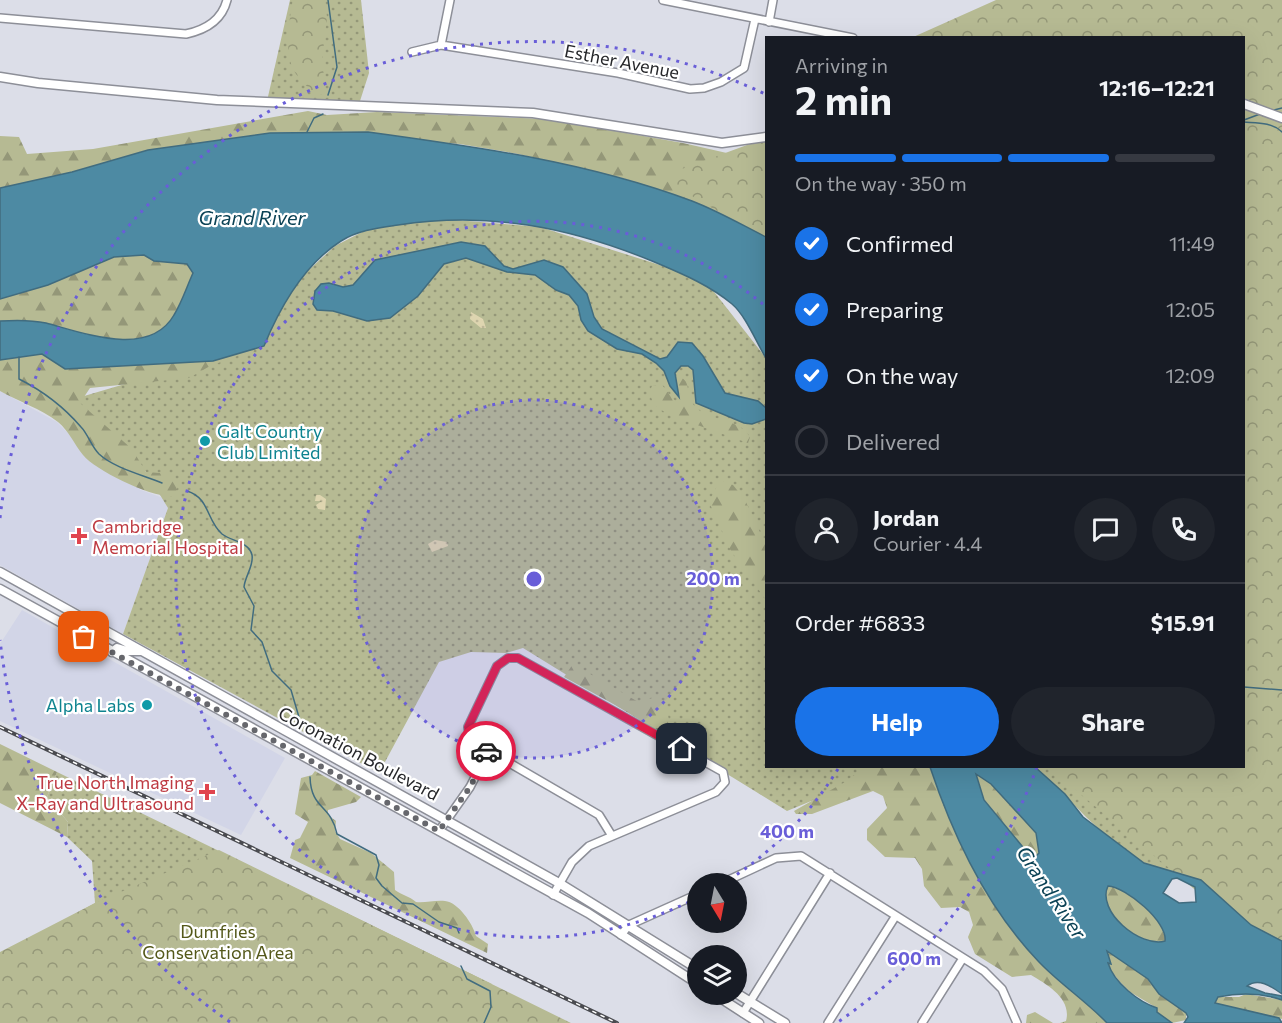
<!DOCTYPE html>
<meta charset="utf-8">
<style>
:root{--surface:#171b24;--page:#20242c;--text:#f1f3f6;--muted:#9ea1a6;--line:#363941;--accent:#1a73e8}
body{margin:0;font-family:Commissioner,sans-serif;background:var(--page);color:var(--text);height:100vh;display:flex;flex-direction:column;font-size:22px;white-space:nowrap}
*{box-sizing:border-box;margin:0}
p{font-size:20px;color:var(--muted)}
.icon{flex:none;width:33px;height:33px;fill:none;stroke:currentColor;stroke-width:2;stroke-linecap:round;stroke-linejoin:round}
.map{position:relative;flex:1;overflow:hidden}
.panel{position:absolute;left:765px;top:36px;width:480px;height:732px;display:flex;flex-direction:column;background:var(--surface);border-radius:0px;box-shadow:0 6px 24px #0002}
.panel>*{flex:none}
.needle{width:39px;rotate:170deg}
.controls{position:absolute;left:687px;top:873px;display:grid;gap:12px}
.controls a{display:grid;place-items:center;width:60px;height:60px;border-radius:50%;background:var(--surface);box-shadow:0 6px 24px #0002;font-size:30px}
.pin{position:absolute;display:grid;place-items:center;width:51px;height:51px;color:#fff;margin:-26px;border-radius:12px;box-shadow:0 3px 9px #0006}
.courier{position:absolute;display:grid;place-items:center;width:60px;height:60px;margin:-30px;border:4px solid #e11d48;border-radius:50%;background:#fff;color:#222;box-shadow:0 2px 8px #0007}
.summary em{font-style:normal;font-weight:700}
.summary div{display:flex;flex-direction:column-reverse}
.summary{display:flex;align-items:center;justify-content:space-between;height:102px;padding:0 30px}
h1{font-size:39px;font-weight:700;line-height:45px}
.bar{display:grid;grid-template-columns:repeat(4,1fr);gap:9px 6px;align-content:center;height:72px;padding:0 30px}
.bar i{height:8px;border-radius:4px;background:var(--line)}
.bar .current{background:var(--accent)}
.bar p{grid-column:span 4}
.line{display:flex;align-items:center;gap:15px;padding:0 30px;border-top:2px solid var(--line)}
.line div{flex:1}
.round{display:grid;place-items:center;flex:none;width:63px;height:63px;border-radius:32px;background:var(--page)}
ol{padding:0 30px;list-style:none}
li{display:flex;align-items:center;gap:18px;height:66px}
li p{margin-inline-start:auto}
li .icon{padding:6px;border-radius:50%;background:var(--accent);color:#fff;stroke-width:4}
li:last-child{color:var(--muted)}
li i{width:33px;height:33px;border:3px solid var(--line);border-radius:50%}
.cta{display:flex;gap:12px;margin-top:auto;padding:12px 30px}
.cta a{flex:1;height:69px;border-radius:36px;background:var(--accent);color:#fff;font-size:24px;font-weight:700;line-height:69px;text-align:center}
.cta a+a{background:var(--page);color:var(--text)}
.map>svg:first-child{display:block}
.built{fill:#d2d5e7}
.grass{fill:url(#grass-dots)}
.forest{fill:url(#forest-firs)}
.sand{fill:url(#sand-dots)}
.park{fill:url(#park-crowns)}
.water{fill:#4d8aa3;stroke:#416c7f;stroke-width:1.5;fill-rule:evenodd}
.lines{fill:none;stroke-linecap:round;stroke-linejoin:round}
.stream{stroke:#416c7f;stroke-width:1.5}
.minor-casing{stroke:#8d8f98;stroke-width:10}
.major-casing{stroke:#8d8f98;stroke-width:11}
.minor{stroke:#fff;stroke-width:7}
.major{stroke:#fff;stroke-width:8}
.rail-casing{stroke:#4a4b50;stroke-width:4}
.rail{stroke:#fff;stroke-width:1.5;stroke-dasharray:4.5;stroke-linecap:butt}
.done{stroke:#66676c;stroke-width:6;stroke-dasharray:0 10.8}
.route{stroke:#e11d48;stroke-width:8}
.ring{fill:none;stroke:#695ed8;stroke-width:3;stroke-dasharray:3 6}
.culture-dot{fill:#0f9aa8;stroke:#fff;stroke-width:2}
.health-dot{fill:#e0444e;stroke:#fff;stroke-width:2}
.labels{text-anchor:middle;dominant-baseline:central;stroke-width:4.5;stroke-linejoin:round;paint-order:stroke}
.street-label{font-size:18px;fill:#26272a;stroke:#fff}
.culture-label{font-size:18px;fill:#0d838f;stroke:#fff;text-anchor:start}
.health-label{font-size:18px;fill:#be3a42;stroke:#fff;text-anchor:start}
.park-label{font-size:18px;fill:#54581a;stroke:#fff}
.water-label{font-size:20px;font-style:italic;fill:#0b4255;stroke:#fff}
.centre{fill:#695ed8;stroke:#fff;stroke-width:3}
.ring-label{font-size:18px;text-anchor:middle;font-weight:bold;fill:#695ed8;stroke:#fff;stroke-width:4.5;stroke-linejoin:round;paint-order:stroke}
</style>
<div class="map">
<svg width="1282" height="1023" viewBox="0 0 1282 1023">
<defs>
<pattern id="grass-dots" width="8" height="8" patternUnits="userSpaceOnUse" patternTransform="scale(1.5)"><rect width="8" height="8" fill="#b6ba93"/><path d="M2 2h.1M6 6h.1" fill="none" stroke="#949778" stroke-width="1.8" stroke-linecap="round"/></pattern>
<pattern id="forest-firs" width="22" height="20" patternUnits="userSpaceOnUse" patternTransform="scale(1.5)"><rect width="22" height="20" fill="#b6ba93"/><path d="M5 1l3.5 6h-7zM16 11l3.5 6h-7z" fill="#949778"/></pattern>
<pattern id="sand-dots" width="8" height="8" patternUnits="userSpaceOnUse" patternTransform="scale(1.5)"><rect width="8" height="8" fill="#ded5b0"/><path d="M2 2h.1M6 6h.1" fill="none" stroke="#beb798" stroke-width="1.8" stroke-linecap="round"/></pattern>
<pattern id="park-crowns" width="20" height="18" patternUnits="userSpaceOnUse" patternTransform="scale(1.5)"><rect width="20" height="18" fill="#b6ba93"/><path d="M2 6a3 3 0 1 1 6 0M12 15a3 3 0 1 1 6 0" fill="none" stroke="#949778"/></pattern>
</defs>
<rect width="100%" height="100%" fill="#dcdee8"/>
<path class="built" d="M0,391L57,422L74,439L84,456L141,490L163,498L168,508L123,634L0,565Z
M22,610L285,758L241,835L0,721V644Z"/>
<path class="grass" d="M290,0H361L369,73L360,101H267Z
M420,217L540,227L704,279L766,358V766L894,767L787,811L523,648L506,653L471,652L439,662L379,773L123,634L168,508L146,472L74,399L135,381L288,289L335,246L366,230Z
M1035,767H1151L1201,880C1183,875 1159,871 1143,862C1100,837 1071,799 1035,767Z
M57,772L492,984L28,940L95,903L92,861L67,837L68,822L47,797Z"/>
<path class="forest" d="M308,111L327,115L377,112L547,119L683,143L766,162V237L694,202L622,178L518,154L460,144L307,132L270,133L148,150L72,172L0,188V136L19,137L27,154L93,149Z
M144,255L154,261L187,264L193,273C187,286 182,302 174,315C149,359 81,332 46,323C32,320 15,320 0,321V299L48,285L114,257Z
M264,346L210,366L189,378L90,388L80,403L132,449L146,472L173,474L179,484L174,496C154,499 96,471 83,455C74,444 69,431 58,422C41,409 18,401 0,391V360L42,354L65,369L213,361Z
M680,377C691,382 686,392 691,401C703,423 738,416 750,437L748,443L669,415L654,405L649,392L652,386L662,385L676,402L681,398L678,384Z
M720,480L733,485L745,500L766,545V600L731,551L709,502Z
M573,664L640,703L657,696L667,710L672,736L564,677Z
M0,744L57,772L47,797L68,822L67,837L0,803Z
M864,767H930C953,836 987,908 1039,962C1060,984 1086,1001 1107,1023H1060L1066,1021C1072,999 1048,985 1031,975L1012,977L975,954L968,937L973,925L969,912L960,907L941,908L924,886L922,869L915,858L885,857L867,840V829L887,808L883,796L873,791L812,814H796L794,811L845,782Z
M315,771L361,797L356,802L328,810V815L336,821L335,831L340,839L371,853L394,872L395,890C402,895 409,896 416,902C425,903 435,900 445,901C458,902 473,924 476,936L488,944L487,953L290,858L295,840L300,838L308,822L295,814L301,778L312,775Z
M976,773L991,784L1036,833L1039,854L1036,856L1025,853L1022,846L984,800Z
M1108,886C1126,887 1168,922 1165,941C1140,948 1096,911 1108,886Z
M1106,950L1148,979L1159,994L1186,1013V1020L1172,1023L1157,1012V1008L1130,992L1120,982L1109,968Z
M1246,994L1282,1000V1019L1215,1003L1218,997H1239Z
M1035,1012L1053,1023H1026L1027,1015Z"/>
<path class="sand" d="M471,312L483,319L486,328H481L470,319Z
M316,495H320L326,499L325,510L318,509L316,505L322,501H315Z
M435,540L447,542L448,546L432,552L428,544Z"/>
<path class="park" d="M293,0H325L327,17L322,60L326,94L314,95C309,87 301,81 296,74C283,55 289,21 293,0Z
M996,0H1282V942L1254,939L1048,767L1244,766V38H911Z
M766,138V240L660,177Z
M219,850L571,1023H0V952L95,903Z"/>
<path class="water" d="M368,132C478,147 588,162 692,201C718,211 742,225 766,237V358C756,342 746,316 732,304C708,284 680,273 652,261C569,227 488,211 398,225C378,228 359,230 341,241C305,264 280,307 264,346L213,361L103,367L65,369L42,354L0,360V321C15,320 32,320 46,323C81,332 149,359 174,315C182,302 187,286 193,273L187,264L154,261L144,255L114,257L48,285L0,299V188L72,172L148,150L270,133Z
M461,242L485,246L504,266L513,269L544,260L563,267L587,294L594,317L602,329L660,359L667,357L678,342L692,343L703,356L725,393L758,401L766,408V419L752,424L744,423L696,403L693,370L688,366H681L675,373L679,397L670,386L664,371L656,363L642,354L617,349L588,331L581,320L578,306L569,295L556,290L535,275L507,272L466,258L444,264L418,296L390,318L367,321L333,311L317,310L313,304L315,291L321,284L329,283L343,287L353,285L375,260Z
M930,767H1035L1065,794L1083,817L1144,863L1201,880L1251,925L1282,941V994C1272,987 1259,977 1247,986L1265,993L1282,996V1000C1262,993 1238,993 1218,997L1215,1003L1279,1018L1282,1023H1184L1188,1017L1186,1013L1159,994L1148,979L1107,951L1111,964L1108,963C1114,983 1139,1002 1157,1008V1012L1172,1023H1107C1086,1001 1060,984 1039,962C987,908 953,836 930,767ZM976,774L991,784L1036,833L1039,853L1036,856L1025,853L1022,846L984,800ZM1177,878L1195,887L1196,902L1179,903L1163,893L1172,879ZM1108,886C1126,887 1168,922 1165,941C1140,948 1096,911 1108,886Z"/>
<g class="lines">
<path class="stream" d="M328,0L337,67L328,95
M1274,110L1282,108
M1244,120L1260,114
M1244,122C1256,123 1272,122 1282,132
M307,132L314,118L323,114
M19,357V379C43,391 63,406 81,427C88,434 91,446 99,454C114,468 143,475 162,483
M187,491C210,498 206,520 222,534C231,541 249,542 252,555C254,566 245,576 244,587L254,606L251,630L262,642L272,671L291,690L301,724
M1244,687L1282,690
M310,777C311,810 331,804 337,834L376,855L379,865L376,878L382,886L402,903L413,904L439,922L457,928L459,933
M461,966L467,979L490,991L491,1007L484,1023"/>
<g class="minor-casing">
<path id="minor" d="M663,0L853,38
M0,18L186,34C205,30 222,20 227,0
M769,22L773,0
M441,45L450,0
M412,52L441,45L618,73L690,89L704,88L721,82L744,68L755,19
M439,831L470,787L488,752
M720,884L776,858L801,856L984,971L1002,989L1017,1023
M553,895L572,862L589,846L716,792L725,782L723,772L518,658H508L497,666L468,727L470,740L599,815L612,836
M621,935L629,925L698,894
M743,1013L830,873
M828,1023L895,917
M922,1023L963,958"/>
</g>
<g class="major-casing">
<path id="major" d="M0,77L38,83L217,100L533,113L722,143L766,137
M1244,104L1282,118
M0,572L559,883L698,969
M0,589L588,913L698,984
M112,652L117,648L127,651H140
M736,993L785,1023
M714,994L759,1023"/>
</g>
<use href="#minor" class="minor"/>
<use href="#major" class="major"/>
<g class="rail-casing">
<path id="rail" d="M0,727L617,1023"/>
</g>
<use href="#rail" class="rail"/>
</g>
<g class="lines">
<path class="done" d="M84,637L439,831L470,787L488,753L486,751"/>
<path class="route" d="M486,751L470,741L468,727L497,666L508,658H518L682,749"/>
</g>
<circle cx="534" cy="579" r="179" fill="#695ed8" fill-opacity=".12"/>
<g class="ring">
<circle cx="534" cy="579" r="179"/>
<path d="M838 769A358 358 0 0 1 724 883M697 898A358 358 0 1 1 764 305"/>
<path d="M1037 767A537 537 0 0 1 838 1022M230 1022A537 537 0 0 1 0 640M0 518A537 537 0 0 1 765 94"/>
</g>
<g class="culture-dot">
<circle cx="205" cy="441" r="6"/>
<circle cx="147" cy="705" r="6"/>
</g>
<g class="health-dot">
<path d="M76 527h6v6h6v6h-6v6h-6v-6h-6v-6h6z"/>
<path d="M204 783h6v6h6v6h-6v6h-6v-6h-6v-6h6z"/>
</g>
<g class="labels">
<g class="street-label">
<text transform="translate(622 61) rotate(11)">Esther Avenue</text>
<text transform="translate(359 753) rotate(28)">Coronation Boulevard</text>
</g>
<g class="culture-label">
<text x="217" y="431">Galt Country<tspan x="217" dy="21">Club Limited</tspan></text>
<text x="135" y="705" text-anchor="end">Alpha Labs</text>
</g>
<g class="health-label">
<text x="92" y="526">Cambridge<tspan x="92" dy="21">Memorial Hospital</tspan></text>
<text x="194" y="782" text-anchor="end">True North Imaging<tspan x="194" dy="21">X-Ray and Ultrasound</tspan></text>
</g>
<g class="park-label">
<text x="218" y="931">Dumfries<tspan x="218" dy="21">Conservation Area</tspan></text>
</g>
<g class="water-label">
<text x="252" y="217">Grand River</text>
<text transform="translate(1052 892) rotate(56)">Grand River</text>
</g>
</g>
<circle cx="534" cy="579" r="9" class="centre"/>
<g class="ring-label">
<text x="713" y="585">200 m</text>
<text x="787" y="838">400 m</text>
<text x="914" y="965">600 m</text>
</g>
</svg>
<div class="controls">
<a><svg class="needle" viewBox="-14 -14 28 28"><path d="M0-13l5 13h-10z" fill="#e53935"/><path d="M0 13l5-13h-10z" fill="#9ea1a6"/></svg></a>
<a><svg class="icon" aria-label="layers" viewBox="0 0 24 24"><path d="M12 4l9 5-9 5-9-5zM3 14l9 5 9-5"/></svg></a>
</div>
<div class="pin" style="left:84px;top:637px;background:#ea580c"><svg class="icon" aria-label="bag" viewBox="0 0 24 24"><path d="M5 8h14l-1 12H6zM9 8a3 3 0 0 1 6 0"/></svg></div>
<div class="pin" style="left:682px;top:749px;background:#1f2937"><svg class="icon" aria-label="home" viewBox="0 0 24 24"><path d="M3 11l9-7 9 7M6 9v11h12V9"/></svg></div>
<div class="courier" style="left:486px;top:751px"><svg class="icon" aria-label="car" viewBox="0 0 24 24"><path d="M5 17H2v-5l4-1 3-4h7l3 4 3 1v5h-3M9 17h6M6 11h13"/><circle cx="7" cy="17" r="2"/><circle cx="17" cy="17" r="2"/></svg></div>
<section class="panel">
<div class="summary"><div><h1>2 min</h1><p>Arriving in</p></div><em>12:16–12:21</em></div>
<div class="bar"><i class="current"></i><i class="current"></i><i class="current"></i><i></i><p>On the way · 350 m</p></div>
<ol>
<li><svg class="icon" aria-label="check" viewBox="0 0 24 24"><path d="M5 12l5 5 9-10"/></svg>Confirmed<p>11:49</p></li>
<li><svg class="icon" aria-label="check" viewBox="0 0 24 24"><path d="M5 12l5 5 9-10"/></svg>Preparing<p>12:05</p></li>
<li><svg class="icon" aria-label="check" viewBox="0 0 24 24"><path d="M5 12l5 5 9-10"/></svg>On the way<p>12:09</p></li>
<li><i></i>Delivered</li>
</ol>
<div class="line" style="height:108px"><a class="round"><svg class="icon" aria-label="person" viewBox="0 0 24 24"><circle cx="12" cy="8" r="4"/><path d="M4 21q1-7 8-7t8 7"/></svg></a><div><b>Jordan</b><p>Courier · 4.4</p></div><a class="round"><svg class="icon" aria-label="chat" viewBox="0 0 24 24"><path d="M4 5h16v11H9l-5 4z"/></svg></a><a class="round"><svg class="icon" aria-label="phone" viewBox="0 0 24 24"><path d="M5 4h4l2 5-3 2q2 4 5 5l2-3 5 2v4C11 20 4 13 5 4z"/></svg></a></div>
<div class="line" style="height:78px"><div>Order #6833</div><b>$15.91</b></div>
<div class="cta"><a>Help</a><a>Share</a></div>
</section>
</div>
